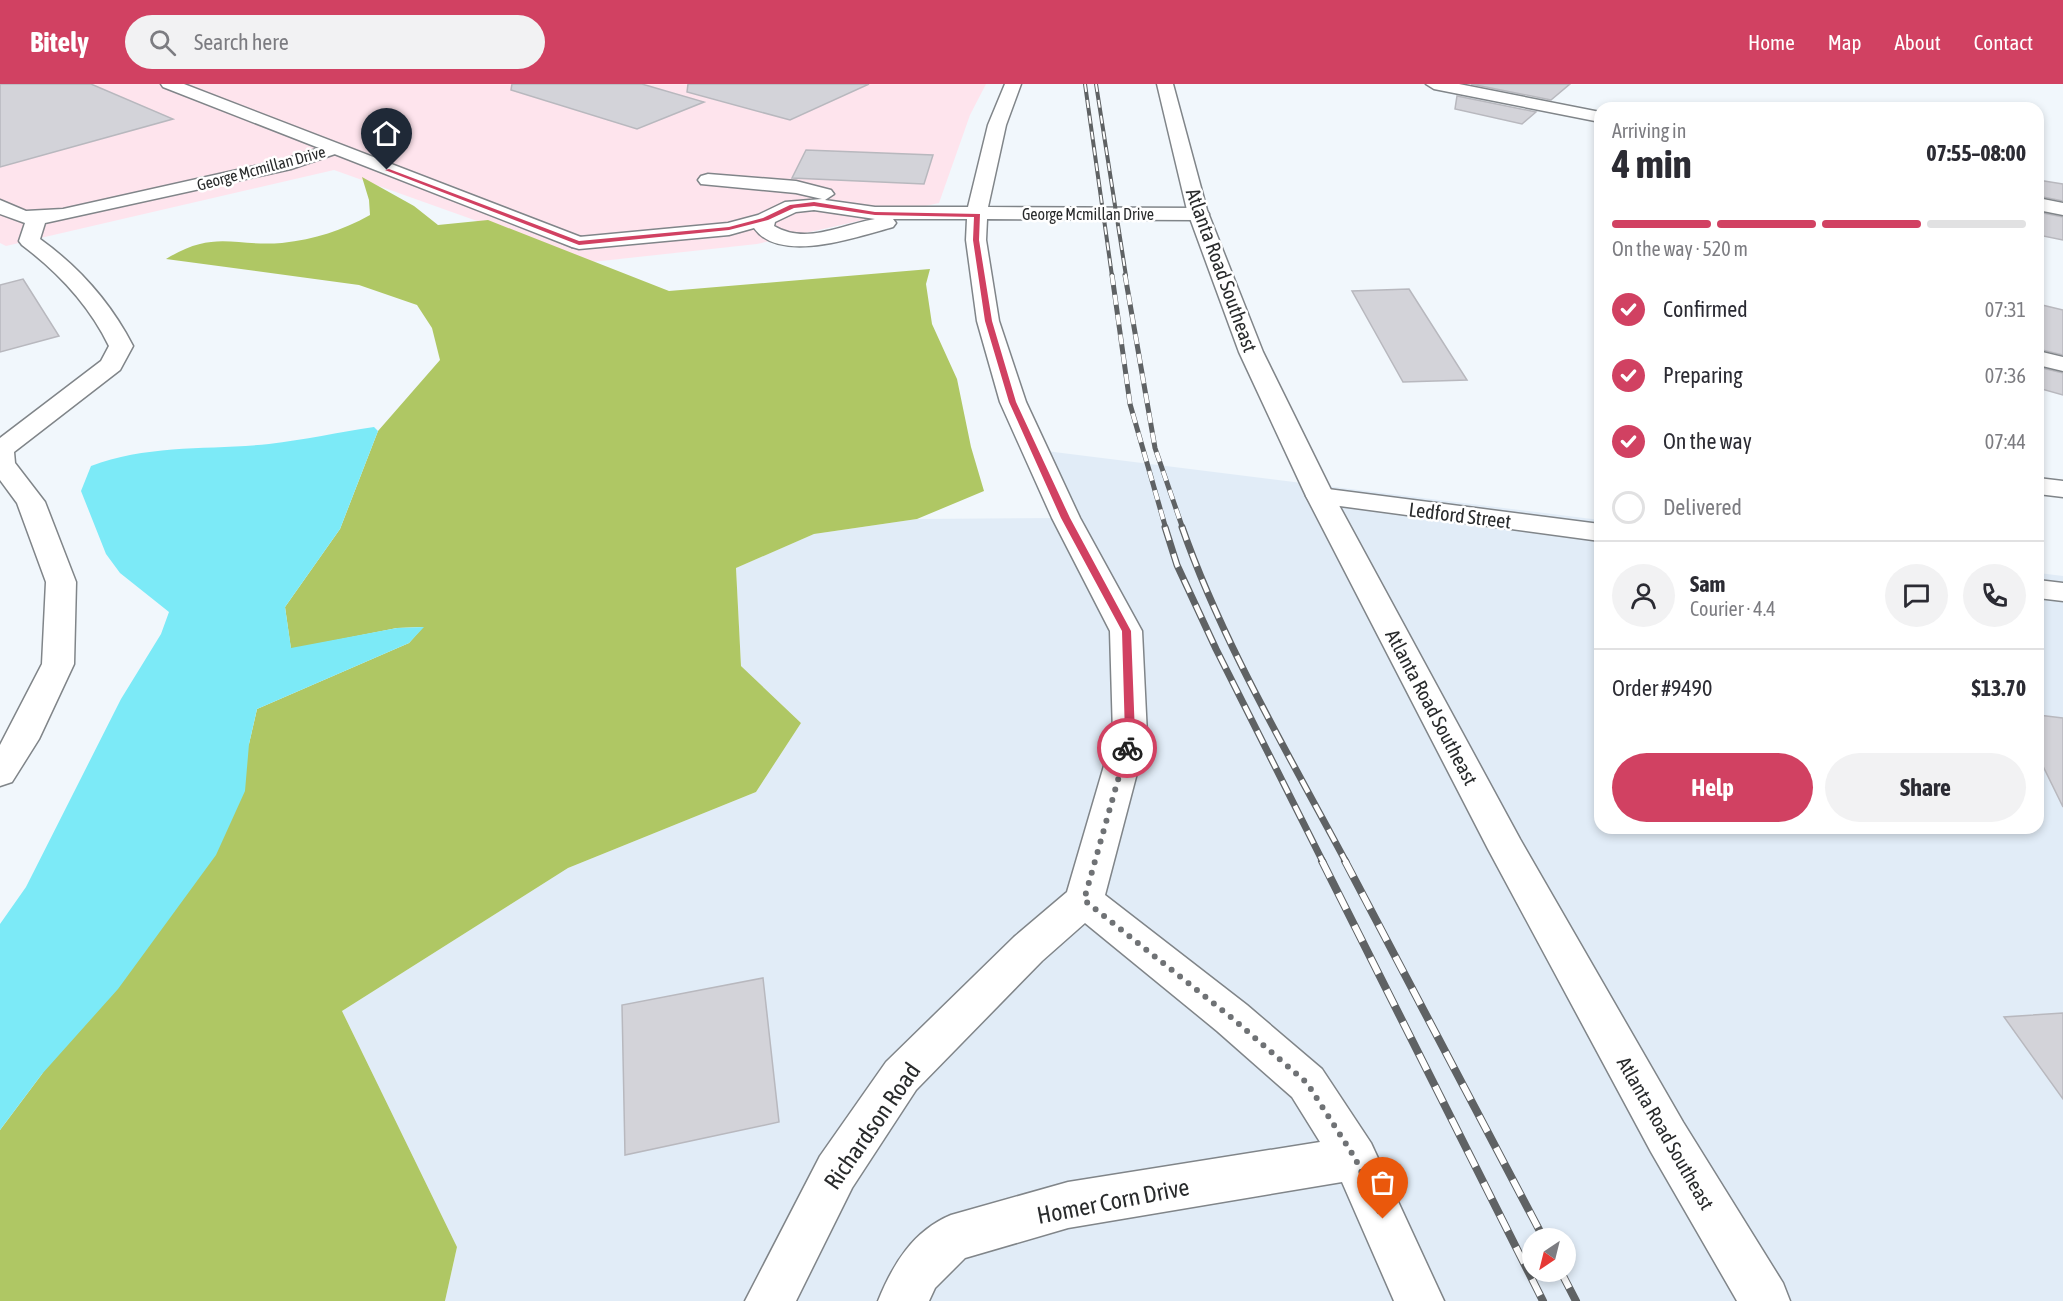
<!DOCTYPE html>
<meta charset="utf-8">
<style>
:root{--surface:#fff;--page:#f2f2f3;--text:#2b2b33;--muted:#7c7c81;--line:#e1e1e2;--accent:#d14162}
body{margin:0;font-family:"Asap Condensed",sans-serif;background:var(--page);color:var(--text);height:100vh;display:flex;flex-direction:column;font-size:22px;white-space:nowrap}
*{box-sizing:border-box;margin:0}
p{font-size:20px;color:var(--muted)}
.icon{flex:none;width:33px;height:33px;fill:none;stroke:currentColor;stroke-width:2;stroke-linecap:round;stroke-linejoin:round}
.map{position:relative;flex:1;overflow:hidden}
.panel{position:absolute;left:1594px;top:18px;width:450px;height:732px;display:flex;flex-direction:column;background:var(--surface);border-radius:18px;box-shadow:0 3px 9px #0003}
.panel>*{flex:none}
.needle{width:39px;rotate:215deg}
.controls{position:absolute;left:1522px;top:1144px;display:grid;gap:12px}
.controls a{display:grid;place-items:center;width:54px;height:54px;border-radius:50%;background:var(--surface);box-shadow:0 3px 9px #0003;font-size:30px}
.pin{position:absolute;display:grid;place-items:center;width:51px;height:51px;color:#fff;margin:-62px -26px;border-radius:50% 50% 50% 0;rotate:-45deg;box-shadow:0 0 6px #0007}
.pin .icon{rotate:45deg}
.courier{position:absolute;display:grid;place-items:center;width:60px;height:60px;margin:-30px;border:4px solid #d14162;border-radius:50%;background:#fff;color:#222;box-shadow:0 2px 8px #0007}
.head em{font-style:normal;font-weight:700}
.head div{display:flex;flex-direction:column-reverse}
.head{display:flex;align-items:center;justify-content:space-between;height:102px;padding:0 18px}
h1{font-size:39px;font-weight:700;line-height:45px}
.bar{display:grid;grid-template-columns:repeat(4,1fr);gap:9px 6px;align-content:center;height:72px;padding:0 18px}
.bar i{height:8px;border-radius:4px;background:var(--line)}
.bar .on{background:var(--accent)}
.bar p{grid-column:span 4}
.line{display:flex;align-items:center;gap:15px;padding:0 18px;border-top:2px solid var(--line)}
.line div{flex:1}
.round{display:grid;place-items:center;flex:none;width:63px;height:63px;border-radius:32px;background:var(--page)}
ol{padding:0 18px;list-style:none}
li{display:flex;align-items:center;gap:18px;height:66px}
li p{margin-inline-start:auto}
li .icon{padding:6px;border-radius:50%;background:var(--accent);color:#fff;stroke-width:4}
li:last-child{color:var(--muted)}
li i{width:33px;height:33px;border:3px solid var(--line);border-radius:50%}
.action{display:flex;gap:12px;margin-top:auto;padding:12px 18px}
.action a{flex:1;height:69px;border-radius:36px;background:var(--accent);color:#fff;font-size:24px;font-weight:700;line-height:69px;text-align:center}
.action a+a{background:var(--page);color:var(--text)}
header{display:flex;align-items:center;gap:36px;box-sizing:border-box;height:84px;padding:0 30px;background:var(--accent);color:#fff}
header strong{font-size:28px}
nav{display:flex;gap:33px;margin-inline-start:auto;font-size:21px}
.search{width:420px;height:54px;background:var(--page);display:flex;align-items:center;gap:15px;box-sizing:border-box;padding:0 21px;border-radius:33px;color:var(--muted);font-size:22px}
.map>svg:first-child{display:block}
.built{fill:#e1ecf7;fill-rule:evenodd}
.industrial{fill:#fee4ed}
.forest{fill:#afc764}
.water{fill:#7ceaf7}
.building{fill:#d3d3d9;stroke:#b8b8be;stroke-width:1.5}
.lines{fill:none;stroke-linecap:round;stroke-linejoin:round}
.street-casing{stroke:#808589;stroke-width:3}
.secondary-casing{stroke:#808589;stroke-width:3}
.street{fill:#fff;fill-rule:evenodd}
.secondary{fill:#fff;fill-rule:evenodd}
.rail-far3-casing{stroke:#5f6264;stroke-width:4}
.rail-far2-casing{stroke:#5f6264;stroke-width:5}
.rail-far1-casing{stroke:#5f6264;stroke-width:7}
.rail-casing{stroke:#5f6264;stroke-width:8}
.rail-far3{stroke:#fff;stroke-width:2;stroke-dasharray:8;stroke-linecap:butt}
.rail-far2{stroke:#fff;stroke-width:4;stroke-dasharray:10;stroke-linecap:butt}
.rail-far1{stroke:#fff;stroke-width:4.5;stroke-dasharray:14;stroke-linecap:butt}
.rail{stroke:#fff;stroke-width:6;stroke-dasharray:18;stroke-linecap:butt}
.route{fill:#d14162}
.done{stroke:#6f7275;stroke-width:6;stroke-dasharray:0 10.8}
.labels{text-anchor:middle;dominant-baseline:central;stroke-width:5;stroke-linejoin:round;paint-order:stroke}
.far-street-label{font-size:16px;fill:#292b2c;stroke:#fff}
.street-label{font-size:20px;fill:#292b2c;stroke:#fff}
.near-street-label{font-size:24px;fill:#292b2c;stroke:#fff}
</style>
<header>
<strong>Bitely</strong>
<div class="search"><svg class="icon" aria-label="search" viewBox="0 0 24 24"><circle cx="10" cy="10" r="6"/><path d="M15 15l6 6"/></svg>Search here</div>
<nav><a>Home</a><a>Map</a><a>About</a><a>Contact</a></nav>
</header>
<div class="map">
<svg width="2063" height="1217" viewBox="0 0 2063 1217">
<rect width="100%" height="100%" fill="#f1f7fc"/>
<path class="built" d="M1038,366L1600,436V744H2038L2039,489L2063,492V1217H445L457,1163L342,927L568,784L756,708L801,639L741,582L736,484L814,450L917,435L1065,434ZM1533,1155H1566V1188H1533Z"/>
<path class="industrial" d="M0,0H986L970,31L939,119L757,160L592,178L334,86L6,162L0,159Z"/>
<path class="forest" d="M362,93L414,122L438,141L488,136L669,207L930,185L926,200L932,240L957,295L971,363L984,407L917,435L814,450L736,484L741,582L801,639L756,708L568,784L342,927L457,1163L445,1217H0V1046L42,990L249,660L257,625L409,559L423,543L397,544L291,565L285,523L340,445L378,347L440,276L432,244L417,221L359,201L166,175C215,145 234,163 282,159C316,155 341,147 370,131L369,116Z"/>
<path class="water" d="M374,343L378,347L340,445L285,523L291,564L397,544L424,543L409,559L257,625L249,660L245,707L216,771L118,905L42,990L0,1046V840L26,803L121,615L161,550L169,528L120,489L106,470L81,407L91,382C148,360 209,366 269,360C304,356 339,348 374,343Z"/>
<path class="building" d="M0,0H91L173,35L0,83Z
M512,0H642L704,18L637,45L511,6Z
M688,0H869L790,36L687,8Z
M1471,0H1570L1551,16Z
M1457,12L1536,28L1522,40L1455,25Z
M806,66L933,71L924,100L792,94Z
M2038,96L2063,100V117L2038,112Z
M2038,128L2063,133V156L2038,151Z
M23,195L59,252L0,268V201Z
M1409,205L1467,296L1403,298L1352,207Z
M2038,220L2063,226V271L2038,265Z
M2038,283L2063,289V311L2038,304Z
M2038,631L2063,634V723L2038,672Z
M763,894L779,1038L625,1071L622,921Z
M2063,929V1015L2004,933Z"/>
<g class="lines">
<g class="street-casing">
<path id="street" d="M1005,0H1021L1006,41L988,123L1199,124L1206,126L1209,130L1206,134L1199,136L987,135L986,156L999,237L1026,318L1080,434L1142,547L1147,651L1105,811L1247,921L1322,985L1371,1059L1444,1217H1394L1342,1098L1068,1144L965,1174L935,1204L929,1217H878C893,1180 913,1147 951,1131L1068,1098L1320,1058L1292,1013L1217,947L1085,839L1042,877L916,1006L852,1104L796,1217H745L820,1072L886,978L1014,853L1067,808L1113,651L1110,547L1052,434L1000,318L977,237L966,156L967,135H893L896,139L893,143C859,152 780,181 754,144L729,151L579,165L572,163L569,159L572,155L579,153L728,139L758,131L785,118L822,115L796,109L701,100L698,96L701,92L708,90L796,97L831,106L834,110L825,116L875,123H968L988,41ZM814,126L875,135C841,141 806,161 774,142L775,138L796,128Z
M1426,0H1459L1600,28V38L1434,5Z
M332,60L338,61L341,65L338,69L291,85L45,139L40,155C79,183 111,219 133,262L120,286L14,368L15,379L45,418L76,498L74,580L39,655L12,698L0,702V661L42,580L46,498L17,419L0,396V354L101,277L109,262C89,221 58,188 22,161L19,157L25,139L0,130V116L26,127L63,125L286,75Z
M2038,114L2063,119V131L2038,126Z
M2038,267L2063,273V287L2038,281Z
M2038,394L2063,397V413L2038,410Z
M1320,404L1600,440V457L1310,418L1306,412L1310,406Z
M2038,496L2063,499V517L2038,514Z"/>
</g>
<g class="secondary-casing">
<path id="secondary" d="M161,0H184L586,155L589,159L586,163H572L163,3Z
M1157,0H1173L1207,126L1263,268L1334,412L1520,755L1683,1038L1783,1199L1790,1217H1737L1651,1068L1488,765L1306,412L1239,268L1187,126Z"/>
</g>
<use href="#street" class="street"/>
<use href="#secondary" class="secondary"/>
<g class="rail-far3-casing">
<path id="rail-far3" d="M1085,0L1112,192
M1096,0L1126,192"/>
</g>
<g class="rail-far2-casing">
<path id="rail-far2" d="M1112,191L1130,320L1166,445
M1125,191L1155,364L1183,445"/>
</g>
<g class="rail-far1-casing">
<path id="rail-far1" d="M1165,443L1177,481L1216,565L1323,778
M1182,443C1222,558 1289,671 1346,778"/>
</g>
<g class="rail-casing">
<path id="rail" d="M1322,777L1543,1217
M1345,777L1544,1155
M1561,1188L1576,1217"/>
</g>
<use href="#rail-far3" class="rail-far3"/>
<use href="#rail-far2" class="rail-far2"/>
<use href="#rail-far1" class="rail-far1"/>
<use href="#rail" class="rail"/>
</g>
<path class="route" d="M389,85L579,157L729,143L763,134L790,121L814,118L875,128L980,130L979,156L992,237L1016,318L1070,434L1131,547L1135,651L1130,666L1122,664L1125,651L1122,547L1061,434L1009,318L985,237L973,156L974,133L875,131L814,122L794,124L768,136L729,146L579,161L385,86Z"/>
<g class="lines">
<path class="done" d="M1127,664L1084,816L1232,934L1307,999L1355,1074L1383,1135"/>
</g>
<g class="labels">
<g class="far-street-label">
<text transform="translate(261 84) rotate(-15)">George Mcmillan Drive</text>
<text x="1088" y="130">George Mcmillan Drive</text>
</g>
<g class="street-label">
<text transform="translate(1222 186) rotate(70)">Atlanta Road Southeast</text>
<text transform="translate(1460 431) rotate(7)">Ledford Street</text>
<text transform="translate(1432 623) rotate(62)">Atlanta Road Southeast</text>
<text transform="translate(1666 1049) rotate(60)">Atlanta Road Southeast</text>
</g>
<g class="near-street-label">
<text transform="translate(872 1042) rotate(-55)">Richardson Road</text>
<text transform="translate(1113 1117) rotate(-11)">Homer Corn Drive</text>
</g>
</g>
</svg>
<div class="controls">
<a><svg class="needle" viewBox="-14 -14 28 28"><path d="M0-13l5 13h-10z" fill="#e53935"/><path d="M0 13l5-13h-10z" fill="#7c7c81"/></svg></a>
</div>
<div class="pin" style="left:1383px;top:1135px;background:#ea580c"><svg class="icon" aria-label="bag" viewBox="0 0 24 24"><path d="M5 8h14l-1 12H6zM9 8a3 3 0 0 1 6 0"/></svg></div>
<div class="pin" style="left:387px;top:86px;background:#1f2937"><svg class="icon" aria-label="home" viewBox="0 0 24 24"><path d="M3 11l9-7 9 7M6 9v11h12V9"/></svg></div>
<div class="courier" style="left:1127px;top:664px"><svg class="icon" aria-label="bike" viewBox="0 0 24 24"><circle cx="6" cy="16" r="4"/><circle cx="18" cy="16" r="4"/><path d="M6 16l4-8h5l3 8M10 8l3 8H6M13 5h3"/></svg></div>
<section class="panel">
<div class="head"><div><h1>4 min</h1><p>Arriving in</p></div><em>07:55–08:00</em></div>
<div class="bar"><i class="on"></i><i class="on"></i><i class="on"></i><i></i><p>On the way · 520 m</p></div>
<ol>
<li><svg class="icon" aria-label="check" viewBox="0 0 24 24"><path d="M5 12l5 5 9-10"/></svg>Confirmed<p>07:31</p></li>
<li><svg class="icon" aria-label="check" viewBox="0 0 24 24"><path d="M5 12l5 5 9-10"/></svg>Preparing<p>07:36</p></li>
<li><svg class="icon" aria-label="check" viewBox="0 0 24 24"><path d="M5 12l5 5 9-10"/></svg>On the way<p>07:44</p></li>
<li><i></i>Delivered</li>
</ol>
<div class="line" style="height:108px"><a class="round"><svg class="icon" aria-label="person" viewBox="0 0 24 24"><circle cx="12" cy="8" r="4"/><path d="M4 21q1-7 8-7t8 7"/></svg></a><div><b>Sam</b><p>Courier · 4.4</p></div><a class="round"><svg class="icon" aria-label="chat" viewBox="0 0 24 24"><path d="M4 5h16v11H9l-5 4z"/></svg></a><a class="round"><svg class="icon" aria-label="phone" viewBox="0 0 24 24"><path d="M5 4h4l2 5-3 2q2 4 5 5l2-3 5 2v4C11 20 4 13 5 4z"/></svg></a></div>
<div class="line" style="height:78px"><div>Order #9490</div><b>$13.70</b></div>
<div class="action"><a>Help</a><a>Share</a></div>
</section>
</div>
